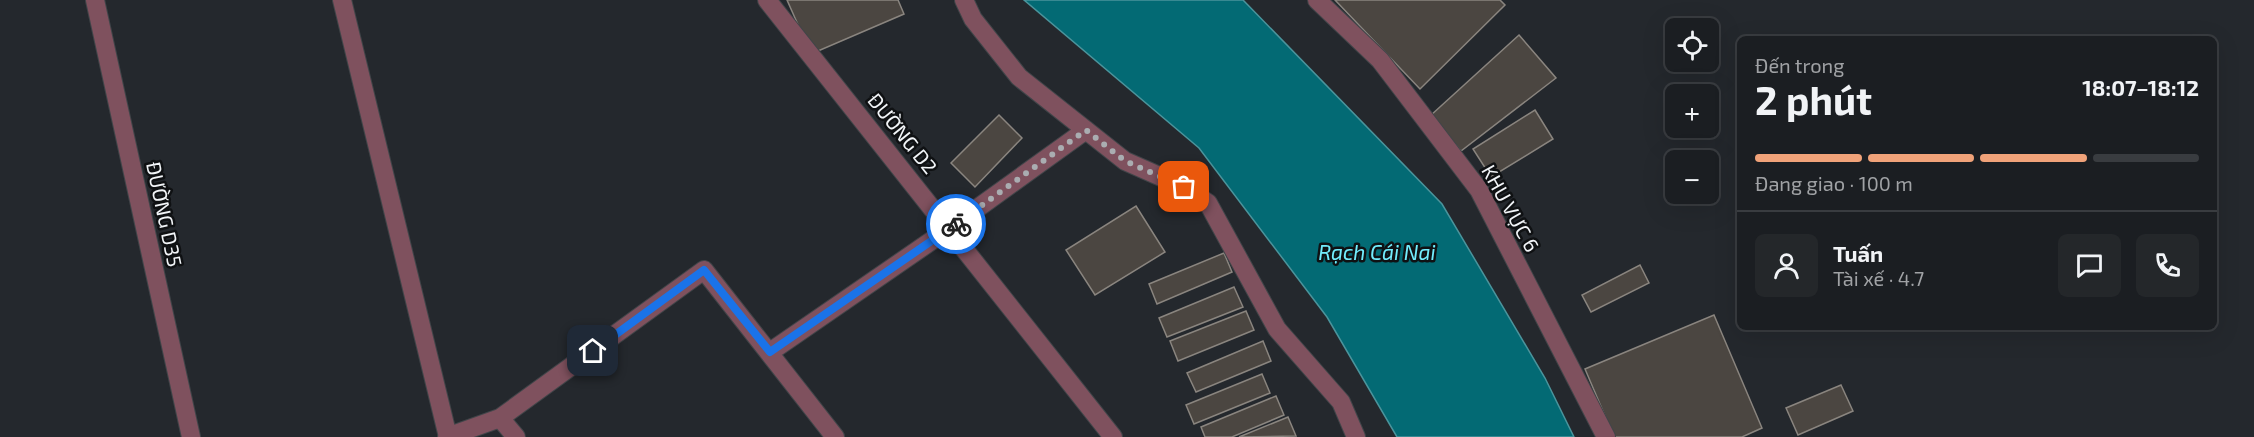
<!DOCTYPE html>
<html lang="vi">
<meta charset="utf-8">
<style>
:root{--surface:#1b1e22;--page:#24272a;--text:#f1f3f6;--muted:#a0a2a5;--line:#393c40;--accent:#f0a279}
body{margin:0;font-family:"Exo 2",sans-serif;background:var(--page);color:var(--text);height:100vh;display:flex;flex-direction:column;font-size:22px;white-space:nowrap}
*{box-sizing:border-box;margin:0}
p{font-size:20px;color:var(--muted)}
.icon{flex:none;width:33px;height:33px;fill:none;stroke:currentColor;stroke-width:2;stroke-linecap:round;stroke-linejoin:round}
.map{position:relative;flex:1;overflow:hidden}
.panel{position:absolute;left:1737px;top:36px;width:480px;height:294px;display:flex;flex-direction:column;background:var(--surface);border-radius:9px;box-shadow:0 6px 24px #0002,0 0 0 2px var(--line)}
.panel>*{flex:none}
.tools{position:absolute;left:1665px;top:18px;display:grid;gap:12px}
.tools a{display:grid;place-items:center;width:54px;height:54px;border-radius:9px;background:var(--surface);box-shadow:0 6px 24px #0002,0 0 0 2px var(--line);font-size:30px}
.pin{position:absolute;display:grid;place-items:center;width:51px;height:51px;color:#fff;margin:-26px;border-radius:12px;box-shadow:0 3px 9px #0006}
.courier{position:absolute;display:grid;place-items:center;width:60px;height:60px;margin:-30px;border:4px solid #1a73e8;border-radius:50%;background:#fff;color:#222;box-shadow:0 2px 8px #0007}
.summary em{font-style:normal;font-weight:700}
.summary div{display:flex;flex-direction:column-reverse}
.summary{display:flex;align-items:center;justify-content:space-between;height:102px;padding:0 18px}
h1{font-size:39px;font-weight:700;line-height:45px}
.bar{display:grid;grid-template-columns:repeat(4,1fr);gap:9px 6px;align-content:center;height:72px;padding:0 18px}
.bar i{height:8px;border-radius:4px;background:var(--line)}
.bar .active{background:var(--accent)}
.bar p{grid-column:span 4}
.line{display:flex;align-items:center;gap:15px;padding:0 18px;border-top:2px solid var(--line)}
.line div{flex:1}
.round{display:grid;place-items:center;flex:none;width:63px;height:63px;border-radius:9px;background:var(--page)}
.map>svg:first-child{display:block}
.water{fill:#036a74;stroke:#4b949c;stroke-width:1.5}
.building{fill:#4b4641;stroke:#8a857f;stroke-width:1.5}
.lines{fill:none;stroke-linecap:round;stroke-linejoin:round}
.minor-casing{stroke:#414549;stroke-width:20}
.minor{stroke:#7f515e;stroke-width:18}
.done{stroke:#aaadb1;stroke-width:6;stroke-dasharray:0 10.8}
.route{stroke:#1a73e8;stroke-width:8}
.labels{text-anchor:middle;dominant-baseline:central;stroke-width:5;stroke-linejoin:round;paint-order:stroke}
.street-label{font-size:20px;fill:#f2f5f8;stroke:#0f1113}
.water-label{font-size:21px;font-style:italic;fill:#72edfd;stroke:#0f1113}
</style>
<div class="map">
<svg width="2254" height="437" viewBox="0 0 2254 437">
<rect width="100%" height="100%" fill="#24282d"/>
<path class="water" d="M1024,0H1243L1442,204L1545,378L1574,437H1397L1327,317L1199,148Z"/>
<path class="building" d="M787,0H898L904,14L811,54Z
M1335,0H1500L1505,5L1420,89Z
M1519,35L1556,78L1461,151L1430,116Z
M1535,110L1553,139L1491,177L1473,149Z
M999,115L1022,138L975,187L951,163Z
M1136,206L1165,252L1095,295L1066,250Z
M1224,253L1232,272L1157,304L1149,284Z
M1640,265L1649,283L1591,312L1582,295Z
M1234,287L1243,307L1167,337L1159,318Z
M1246,311L1254,330L1178,361L1170,341Z
M1714,315L1762,428L1742,437H1614L1585,369Z
M1263,341L1271,361L1196,392L1187,373Z
M1262,374L1270,393L1194,424L1186,405Z
M1841,385L1853,411L1798,435L1786,408Z
M1276,396L1284,415L1232,437H1205L1201,427Z
M1288,417L1296,436L1239,437Z"/>
<g class="lines">
<g class="minor-casing">
<path id="minor" d="M95,0L191,437
M342,0L448,437
M767,0L1113,437
M964,0L973,19L1019,77L1125,161L1184,187L1208,203L1277,329L1341,402L1356,437
M1317,0L1380,60L1479,190L1606,437
M770,352L950,228L1086,130
M500,418L516,437
M447,437L500,418L704,270L835,437"/>
</g>
<use href="#minor" class="minor"/>
</g>
<g class="lines">
<path class="done" d="M956,224L1086,130L1125,161L1184,187"/>
<path class="route" d="M593,351L704,270L770,352L956,224"/>
</g>
<g class="labels">
<g class="street-label">
<text transform="translate(903 133) rotate(51)">ĐƯỜNG D2</text>
<text transform="translate(1511 208) rotate(61)">KHU VỰC 6</text>
<text transform="translate(165 214) rotate(78)">ĐƯỜNG D35</text>
</g>
<g class="water-label">
<text x="1377" y="251">Rạch Cái Nai</text>
</g>
</g>
</svg>
<div class="tools">
<a><svg class="icon" aria-label="locate" viewBox="0 0 24 24"><circle cx="12" cy="12" r="6"/><path d="M12 2v4M12 18v4M2 12h4M18 12h4"/></svg></a>
<a>+</a>
<a>−</a>
</div>
<div class="pin" style="left:1184px;top:187px;background:#ea580c"><svg class="icon" aria-label="bag" viewBox="0 0 24 24"><path d="M5 8h14l-1 12H6zM9 8a3 3 0 0 1 6 0"/></svg></div>
<div class="pin" style="left:593px;top:351px;background:#1f2937"><svg class="icon" aria-label="home" viewBox="0 0 24 24"><path d="M3 11l9-7 9 7M6 9v11h12V9"/></svg></div>
<div class="courier" style="left:956px;top:224px"><svg class="icon" aria-label="bike" viewBox="0 0 24 24"><circle cx="6" cy="16" r="4"/><circle cx="18" cy="16" r="4"/><path d="M6 16l4-8h5l3 8M10 8l3 8H6M13 5h3"/></svg></div>
<section class="panel">
<div class="summary"><div><h1>2 phút</h1><p>Đến trong</p></div><em>18:07–18:12</em></div>
<div class="bar"><i class="active"></i><i class="active"></i><i class="active"></i><i></i><p>Đang giao · 100 m</p></div>
<div class="line" style="height:108px"><a class="round"><svg class="icon" aria-label="person" viewBox="0 0 24 24"><circle cx="12" cy="8" r="4"/><path d="M4 21q1-7 8-7t8 7"/></svg></a><div><b>Tuấn</b><p>Tài xế · 4.7</p></div><a class="round"><svg class="icon" aria-label="chat" viewBox="0 0 24 24"><path d="M4 5h16v11H9l-5 4z"/></svg></a><a class="round"><svg class="icon" aria-label="phone" viewBox="0 0 24 24"><path d="M5 4h4l2 5-3 2q2 4 5 5l2-3 5 2v4C11 20 4 13 5 4z"/></svg></a></div>
</section>
</div>
